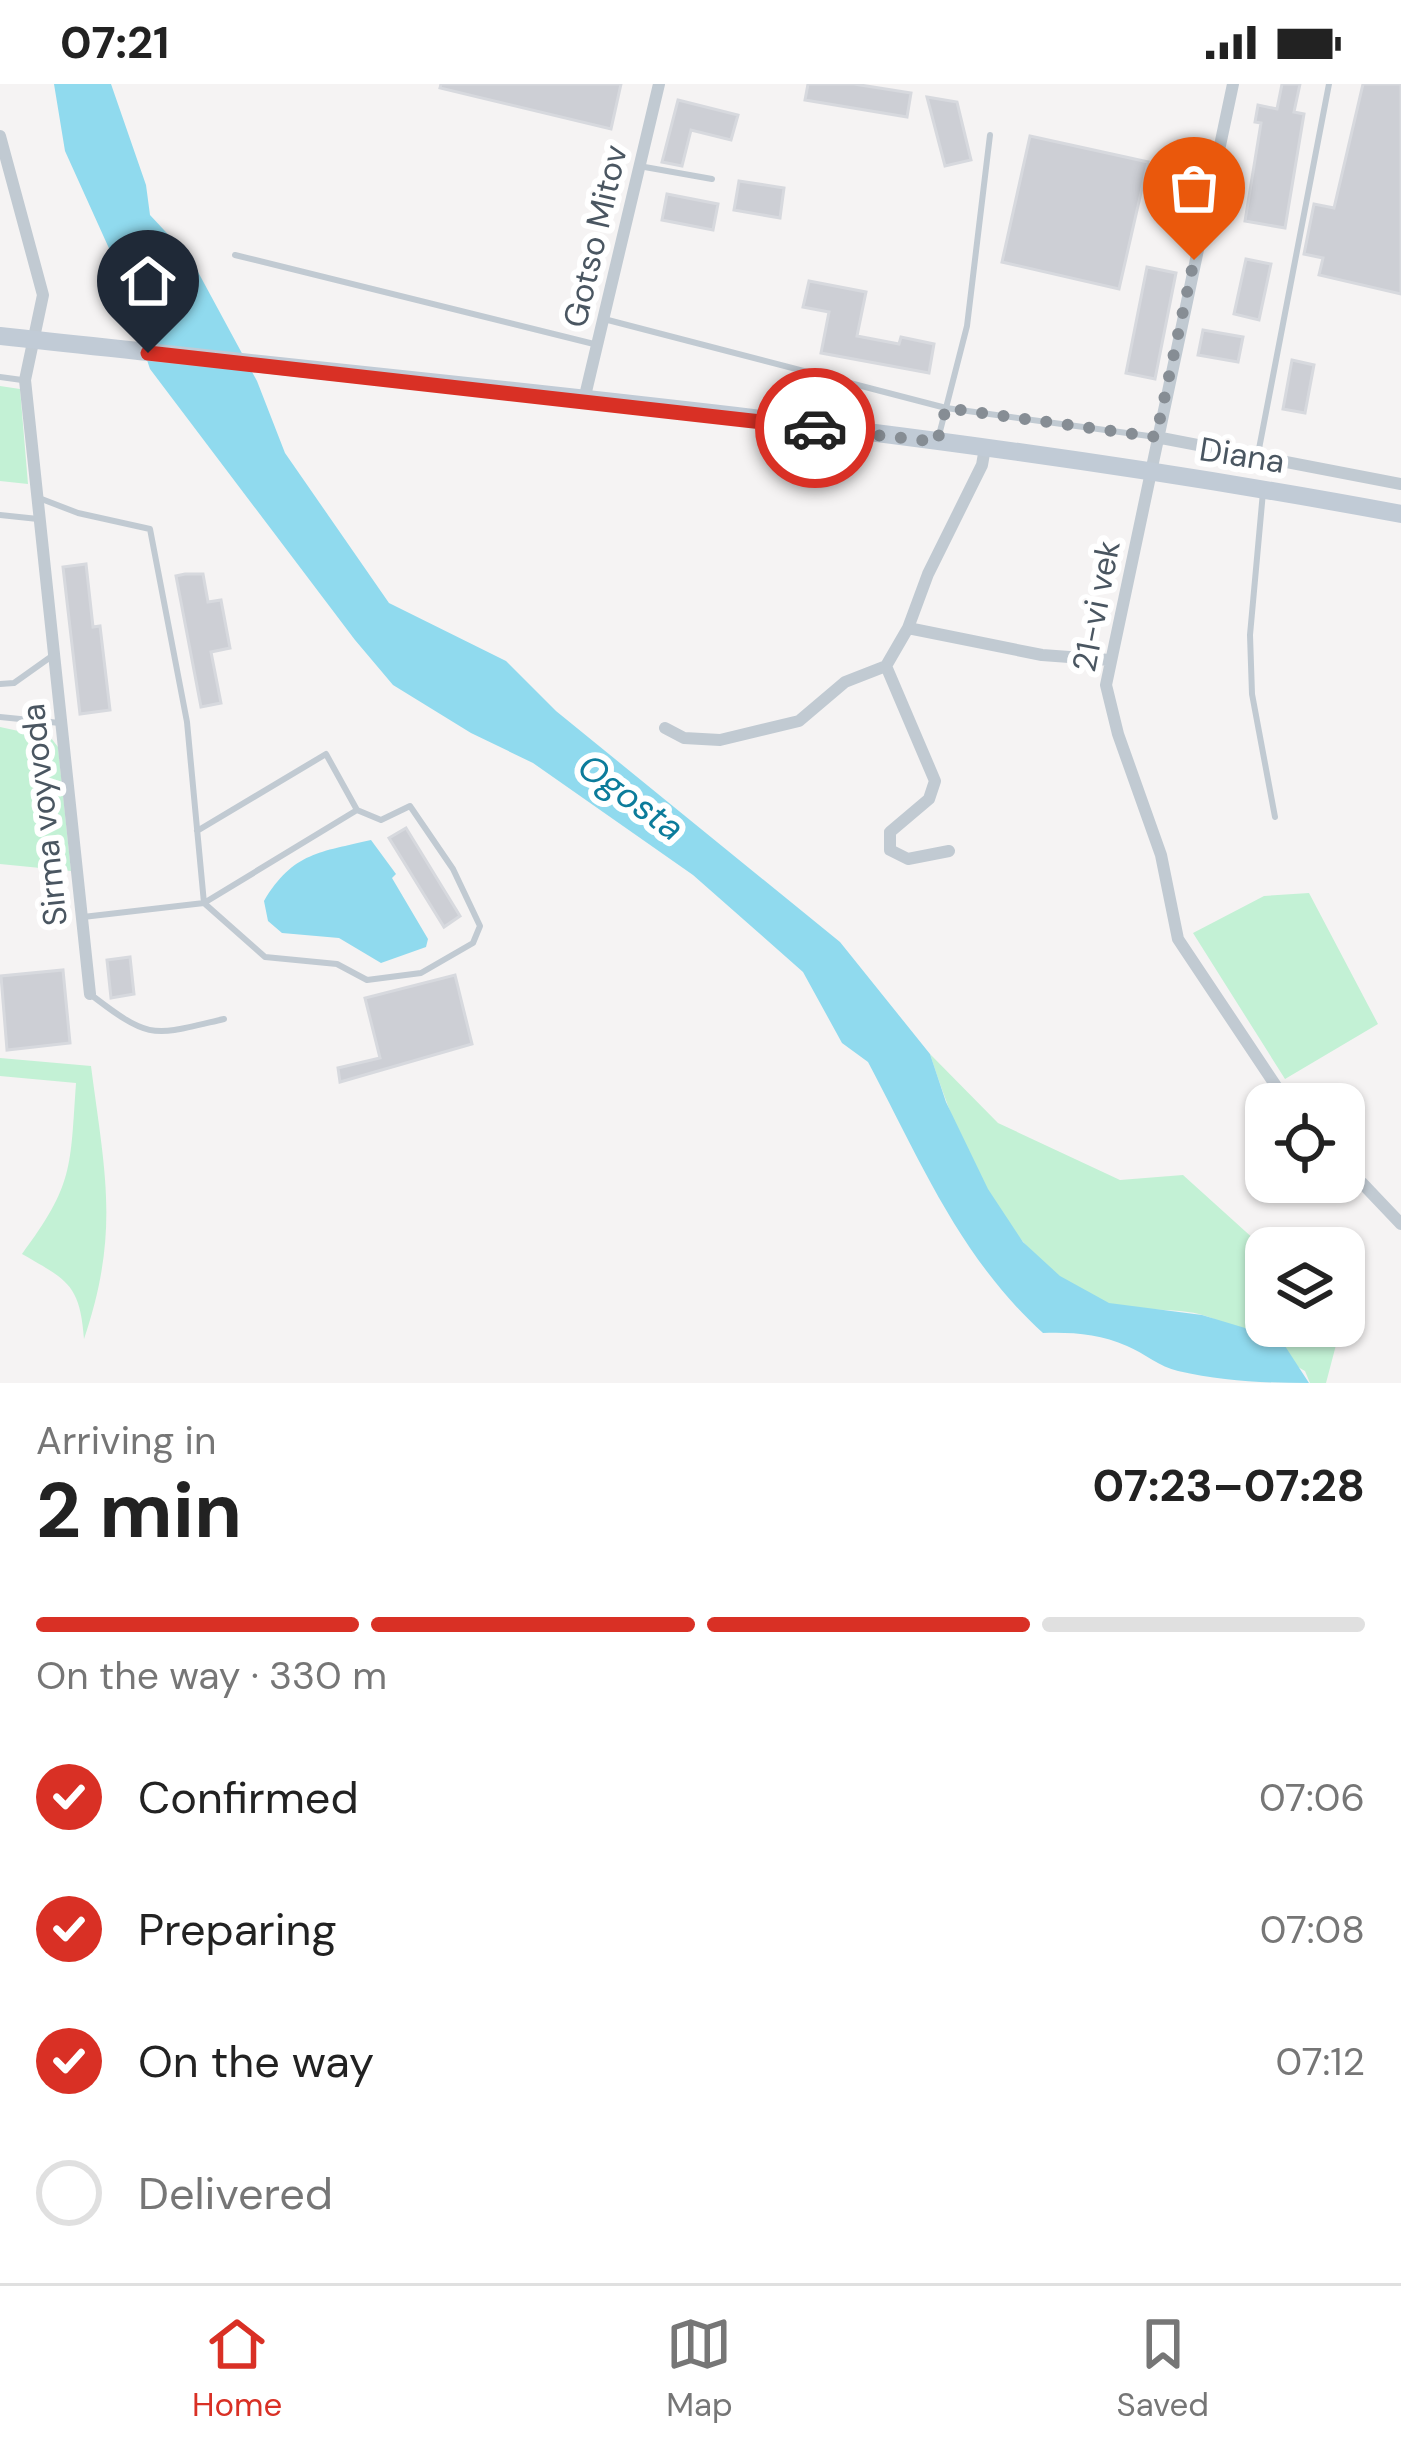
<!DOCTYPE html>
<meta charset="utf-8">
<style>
:root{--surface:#fff;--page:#f6f6f6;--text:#222;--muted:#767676;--line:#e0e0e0;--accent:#d93025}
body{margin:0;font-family:"DM Sans",sans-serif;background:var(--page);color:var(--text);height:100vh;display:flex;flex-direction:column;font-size:45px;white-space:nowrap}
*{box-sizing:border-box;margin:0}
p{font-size:39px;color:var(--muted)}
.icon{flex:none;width:66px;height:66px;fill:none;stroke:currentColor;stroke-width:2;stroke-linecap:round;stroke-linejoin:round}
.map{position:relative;height:1299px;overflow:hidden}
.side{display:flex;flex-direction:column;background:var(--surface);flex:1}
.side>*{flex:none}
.buttons{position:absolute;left:1245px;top:999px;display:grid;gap:24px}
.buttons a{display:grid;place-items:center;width:120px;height:120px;border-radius:24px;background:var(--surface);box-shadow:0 3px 9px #0004;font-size:60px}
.pin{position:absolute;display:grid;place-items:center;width:102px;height:102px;color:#fff;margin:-123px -51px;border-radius:50% 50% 50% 0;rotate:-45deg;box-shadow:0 0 12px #0007}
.pin .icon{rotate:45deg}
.courier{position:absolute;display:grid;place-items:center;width:120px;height:120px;margin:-60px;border:9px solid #d93025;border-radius:50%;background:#fff;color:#222;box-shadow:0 3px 15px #0007}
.overview em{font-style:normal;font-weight:700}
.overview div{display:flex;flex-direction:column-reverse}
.overview{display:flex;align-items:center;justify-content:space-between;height:204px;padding:0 36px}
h1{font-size:78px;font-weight:700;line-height:90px}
.bar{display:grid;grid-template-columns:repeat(4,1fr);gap:18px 12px;align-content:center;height:144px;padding:0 36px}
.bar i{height:15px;border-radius:9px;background:var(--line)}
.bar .current{background:var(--accent)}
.bar p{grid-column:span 4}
ol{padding:0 36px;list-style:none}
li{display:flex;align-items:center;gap:36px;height:132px}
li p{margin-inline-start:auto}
li .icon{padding:12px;border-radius:50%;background:var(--accent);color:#fff;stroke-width:4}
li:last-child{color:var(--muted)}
li i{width:66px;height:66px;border:6px solid var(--line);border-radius:50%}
.status{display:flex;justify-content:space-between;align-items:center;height:84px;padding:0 60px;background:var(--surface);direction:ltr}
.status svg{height:33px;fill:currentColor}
.menu{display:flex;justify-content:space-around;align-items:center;height:168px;border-top:3px solid var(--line);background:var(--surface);font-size:33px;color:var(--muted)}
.menu a{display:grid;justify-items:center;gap:6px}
.menu .current{color:var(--accent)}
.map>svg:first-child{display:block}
.green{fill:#c3f1d5}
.water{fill:#90daee}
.building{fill:#cdcfd5;stroke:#d7d9de;stroke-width:3}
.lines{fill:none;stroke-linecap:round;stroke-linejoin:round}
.lane{stroke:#c1cad2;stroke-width:6}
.street{stroke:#c1cad2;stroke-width:12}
.secondary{stroke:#c1cbd6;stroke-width:18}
.done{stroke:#868d94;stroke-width:12;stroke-dasharray:0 21.6}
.route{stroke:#d93025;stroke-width:15}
.labels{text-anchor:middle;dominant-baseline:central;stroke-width:12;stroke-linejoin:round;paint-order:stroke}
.street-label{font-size:33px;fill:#4a5661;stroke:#fff}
.water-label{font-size:36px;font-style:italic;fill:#0c7c9b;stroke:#fff}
</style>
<div class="status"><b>07:21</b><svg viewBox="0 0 49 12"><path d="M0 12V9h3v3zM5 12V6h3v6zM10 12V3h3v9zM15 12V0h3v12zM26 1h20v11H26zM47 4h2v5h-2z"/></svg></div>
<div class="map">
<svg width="1401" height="1299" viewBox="0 0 1401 1299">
<rect width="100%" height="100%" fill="#f5f3f3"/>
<path class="green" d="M0,302L20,305L28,400L0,397Z
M0,643L51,654L58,663L71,787L0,780Z
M1309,809L1378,940L1285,995L1193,849L1264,812Z
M930,970L998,1039L1120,1096L1183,1091L1266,1166V1242H1341L1326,1299H1310L1305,1287C1273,1270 1235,1239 1199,1230C1170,1223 1136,1229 1107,1219C1008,1182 960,1063 930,970Z
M0,974L91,982C105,1090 120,1148 84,1255C80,1200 67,1196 22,1170C74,1100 70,1084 76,999L0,992Z"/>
<path class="water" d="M54,0H111L146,101L150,131L191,175L257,297L285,369L389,519L506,577L556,627L840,858L930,970L946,1018L988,1105L1023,1158L1060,1192L1109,1219L1202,1231L1255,1247L1285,1262L1309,1299C1263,1299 1222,1297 1178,1287C1160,1283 1144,1269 1127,1262C1100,1250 1072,1248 1043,1249C960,1174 920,1076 868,978L842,959L803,888L693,791L533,679L471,649L393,601L355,556L150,285L112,171L65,67Z
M371,756L396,790L392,794L428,855L426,863L381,879L339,854L282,849L268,837L264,817C293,768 321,768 371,756Z"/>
<path class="building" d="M441,0H621L611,45L440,4Z
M808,0H854L911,9L907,33L805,16Z
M1282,0H1300L1294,28L1304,30L1285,144L1245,137L1261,39L1255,38L1258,21L1277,25Z
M1363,0H1401V210L1319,191L1323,174L1304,170L1314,120L1334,124Z
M927,13L957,18L971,76L945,82Z
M678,16L738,31L731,56L691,46L682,82L662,78Z
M1030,52L1148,78L1119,205L1002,178Z
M739,97L784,104L780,134L734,126Z
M667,110L718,120L713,146L662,136Z
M1246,175L1271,180L1259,236L1234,230Z
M1147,183L1176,189L1155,295L1126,289Z
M809,197L866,208L857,252L899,260L901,253L934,260L929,289L821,269L829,228L803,223Z
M1203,246L1243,253L1238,278L1198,271Z
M1292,276L1314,281L1305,329L1283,325Z
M86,480L93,543L100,542L110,626L80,630L63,483Z
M185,490H203L208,518L221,516L230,564L211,568L221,619L201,623L176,492Z
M406,744L460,832L444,843L389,754Z
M130,873L134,910L111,914L107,876Z
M63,886L70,959L7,966L1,892Z
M455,891L472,960L340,998L338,984L380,974L365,914Z"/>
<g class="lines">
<path class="lane" d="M639,82L712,95
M235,171L594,260
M604,235L946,324L1156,353
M0,293L22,296
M938,355L967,242L990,51
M1258,370L1329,0
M1263,408L1250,551L1252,610L1275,733
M39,414L78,429L150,445L187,638L204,819L83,833
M0,431L38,435
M0,600L14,599L52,572
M0,633L60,639
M410,722L453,785L480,842L473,859L421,889L367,896L337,880L265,873L204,819L357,726L381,736Z
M197,747L326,670L357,726
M90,910C151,957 152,952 224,935"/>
<path class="street" d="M1233,0L1106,601L1118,650L1161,771L1178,855L1288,1020
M0,52L43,211L25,296L90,910
M584,316L659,0
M1156,353L1401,400
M908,544L1042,571L1110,576
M886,582L935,697L929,715L890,748V766L908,775L949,767
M665,644L684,654L720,656L799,637L845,598L886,582L908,544L928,490L982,381L985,364
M1344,1087L1362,1099L1401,1140"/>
<path class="secondary" d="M0,252C467,304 938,343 1401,430"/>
</g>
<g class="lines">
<path class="done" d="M815,344L937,358L946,324L1156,353L1194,176"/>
<path class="route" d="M148,269L815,344"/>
</g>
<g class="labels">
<g class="street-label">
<text transform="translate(595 152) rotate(-77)">Gotso Mitov</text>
<text transform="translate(1242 371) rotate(9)">Diana</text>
<text transform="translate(1096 522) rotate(-79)">21-vi vek</text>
<text transform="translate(44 731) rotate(-96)">Sirma voyvoda</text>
</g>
<g class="water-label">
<text transform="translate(631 713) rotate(36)">Ogosta</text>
</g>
</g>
</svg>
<div class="buttons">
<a><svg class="icon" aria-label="locate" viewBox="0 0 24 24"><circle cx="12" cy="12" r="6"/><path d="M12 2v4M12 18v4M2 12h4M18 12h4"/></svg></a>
<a><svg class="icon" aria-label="layers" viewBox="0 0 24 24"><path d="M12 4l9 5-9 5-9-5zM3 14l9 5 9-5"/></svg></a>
</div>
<div class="pin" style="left:1194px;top:176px;background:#ea580c"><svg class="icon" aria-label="bag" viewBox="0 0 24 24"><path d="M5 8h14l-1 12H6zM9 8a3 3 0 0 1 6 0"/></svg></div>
<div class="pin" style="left:148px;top:269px;background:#1f2937"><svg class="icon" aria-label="home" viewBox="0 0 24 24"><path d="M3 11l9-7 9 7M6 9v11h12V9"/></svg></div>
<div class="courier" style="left:815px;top:344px"><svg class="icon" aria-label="car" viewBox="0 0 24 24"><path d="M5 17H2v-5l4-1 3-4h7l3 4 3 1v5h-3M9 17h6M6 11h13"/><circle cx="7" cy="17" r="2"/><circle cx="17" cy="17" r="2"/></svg></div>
</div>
<section class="side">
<div class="overview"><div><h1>2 min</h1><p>Arriving in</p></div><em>07:23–07:28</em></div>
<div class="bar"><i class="current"></i><i class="current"></i><i class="current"></i><i></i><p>On the way · 330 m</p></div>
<ol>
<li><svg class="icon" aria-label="check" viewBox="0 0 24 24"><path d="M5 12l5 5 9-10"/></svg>Confirmed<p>07:06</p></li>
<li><svg class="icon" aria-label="check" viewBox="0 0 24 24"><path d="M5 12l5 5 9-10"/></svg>Preparing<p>07:08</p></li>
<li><svg class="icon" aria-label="check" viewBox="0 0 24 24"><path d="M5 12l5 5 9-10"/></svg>On the way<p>07:12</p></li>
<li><i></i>Delivered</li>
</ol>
</section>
<nav class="menu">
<a class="current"><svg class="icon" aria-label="home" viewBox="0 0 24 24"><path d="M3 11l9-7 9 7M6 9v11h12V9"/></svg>Home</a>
<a><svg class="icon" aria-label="map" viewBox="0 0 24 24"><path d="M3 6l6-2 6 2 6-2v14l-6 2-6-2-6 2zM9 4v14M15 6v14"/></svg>Map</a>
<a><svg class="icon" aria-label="saved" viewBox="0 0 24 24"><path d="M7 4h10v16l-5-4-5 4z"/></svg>Saved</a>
</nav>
